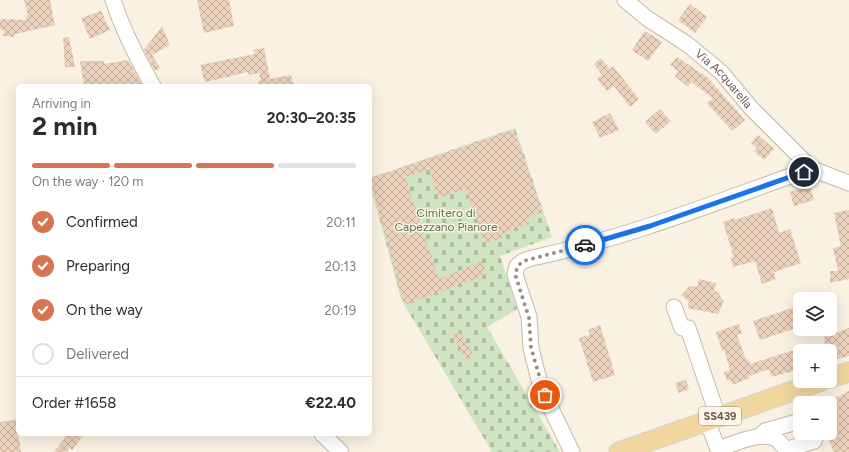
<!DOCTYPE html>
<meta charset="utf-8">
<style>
:root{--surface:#fff;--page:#f7f7f7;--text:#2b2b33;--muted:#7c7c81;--line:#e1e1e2;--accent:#d77553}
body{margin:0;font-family:Figtree,sans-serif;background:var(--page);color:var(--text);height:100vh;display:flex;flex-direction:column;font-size:15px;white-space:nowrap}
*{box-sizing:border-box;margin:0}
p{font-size:13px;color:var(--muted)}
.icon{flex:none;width:22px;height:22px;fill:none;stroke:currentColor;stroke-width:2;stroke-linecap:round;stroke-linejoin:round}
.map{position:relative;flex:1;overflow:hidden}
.drawer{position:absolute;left:16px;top:84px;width:356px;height:352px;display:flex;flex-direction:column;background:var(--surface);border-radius:6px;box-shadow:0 4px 16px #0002}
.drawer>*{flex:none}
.buttons{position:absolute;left:793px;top:292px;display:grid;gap:8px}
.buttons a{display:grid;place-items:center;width:44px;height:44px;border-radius:6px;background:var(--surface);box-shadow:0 4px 16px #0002;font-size:20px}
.pin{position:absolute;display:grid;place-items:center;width:34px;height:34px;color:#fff;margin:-17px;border:2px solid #fff;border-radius:50%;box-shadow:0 1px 4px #0007}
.courier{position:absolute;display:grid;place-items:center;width:40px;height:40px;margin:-20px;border:3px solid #1a73e8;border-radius:50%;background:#fff;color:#222;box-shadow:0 1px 5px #0007}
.overview em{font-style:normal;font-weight:700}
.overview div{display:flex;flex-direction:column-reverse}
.overview{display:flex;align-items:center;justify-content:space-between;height:68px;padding:0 16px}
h1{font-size:26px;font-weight:700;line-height:30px}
.bar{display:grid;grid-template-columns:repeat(4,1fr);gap:6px 4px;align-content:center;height:48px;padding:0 16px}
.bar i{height:5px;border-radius:3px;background:var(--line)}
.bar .selected{background:var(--accent)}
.bar p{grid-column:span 4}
.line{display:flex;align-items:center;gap:10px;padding:0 16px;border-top:1px solid var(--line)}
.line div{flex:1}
ol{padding:0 16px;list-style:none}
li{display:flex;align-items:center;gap:12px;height:44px}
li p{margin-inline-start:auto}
li .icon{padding:4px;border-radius:50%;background:var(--accent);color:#fff;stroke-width:4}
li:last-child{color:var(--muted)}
li i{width:22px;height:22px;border:2px solid var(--line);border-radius:50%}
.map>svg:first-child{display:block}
.cemetery{fill:url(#cemetery-stones)}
.building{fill:url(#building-cross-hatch)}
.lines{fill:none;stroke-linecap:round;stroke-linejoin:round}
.minor-casing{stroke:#c8b9aa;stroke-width:17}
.major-casing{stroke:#d6d1cd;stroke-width:21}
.minor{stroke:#fff;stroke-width:15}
.major{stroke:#f2d6a0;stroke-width:19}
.done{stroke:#9f8e80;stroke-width:4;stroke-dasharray:0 7.2}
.route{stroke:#1a73e8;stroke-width:5}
.labels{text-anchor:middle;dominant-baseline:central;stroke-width:3;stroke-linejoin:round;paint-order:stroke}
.shield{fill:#fdf5e7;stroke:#99887a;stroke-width:1}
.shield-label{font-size:11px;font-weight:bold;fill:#6e594b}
.street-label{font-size:12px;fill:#6e594b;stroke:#fdf5e7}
.park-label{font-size:12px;fill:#547848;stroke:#fdf5e7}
</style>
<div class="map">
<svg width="849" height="452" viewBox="0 0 849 452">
<defs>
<pattern id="cemetery-stones" width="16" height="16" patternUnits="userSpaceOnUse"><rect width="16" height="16" fill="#cfe5c2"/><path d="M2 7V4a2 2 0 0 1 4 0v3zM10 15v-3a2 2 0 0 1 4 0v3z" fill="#acbda0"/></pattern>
<pattern id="building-cross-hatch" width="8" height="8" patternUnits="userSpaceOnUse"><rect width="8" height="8" fill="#ecd1bc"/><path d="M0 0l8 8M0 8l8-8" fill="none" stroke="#c3ad9b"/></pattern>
</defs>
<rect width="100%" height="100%" fill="#f9f1e2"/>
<path class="cemetery" d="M515,128L552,237L500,256L517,309L487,327L560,452H492L401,299L370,184V178Z"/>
<path class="building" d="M24,0H50L55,25L15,34L14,37L3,36L4,30L0,29V19L27,20L26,15H28Z
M197,0H229L234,26L204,33Z
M690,4L707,17L695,33L678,20Z
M101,11L110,30L90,39L81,18Z
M162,26L170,45L152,55L160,68L155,71L144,50Z
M645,31L662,42L648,61L632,50Z
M69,37L75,67H65L63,38Z
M264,48L270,79L291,75L294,86H259L258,81L261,80L259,73L249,75L248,72L205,82L200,65L255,54L253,50Z
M677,57L708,78L745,120L732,131L707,103L713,98L691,82L688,87L675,76L678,71L670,65Z
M601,58L610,69L613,66L639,99L630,107L614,86L607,91L597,79L602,75L594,64Z
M128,60L143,86H84L80,61H104V64Z
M660,109L671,121L656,134L645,122Z
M610,113L619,130L600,138L592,122Z
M514,130L543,212L527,218L529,224L501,234L502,238L485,244L465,189L438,198L429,169L405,177L439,279L482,261L487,275L407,304L402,299L370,178Z
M758,135L774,149L764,160L754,151L757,148L751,143Z
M810,186L814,200L794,206L790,192Z
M772,208L779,233L790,229L801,263L774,272L776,279L762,284L755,261L733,267L731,258L734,257L723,222L735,218V220Z
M849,210V279L830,283V271H838L833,248L841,246L834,213Z
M699,279L716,283L714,291L720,293L719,295L724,301L718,314L688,308L689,302L681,295L690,286L697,287Z
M795,307L800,327L760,340L753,321Z
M739,324L742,333L737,335L746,360L748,359L750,364L800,348V369L772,377L769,369L749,376L750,378L732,385L731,380L727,381L724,372L730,370L724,349L722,350L716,332Z
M600,325L615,375L593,382L579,338L590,335L588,330Z
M849,328V356L830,361V351H826L824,337Z
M459,331L474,356L466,360L452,336Z
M686,380L689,389L679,393L675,383Z
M849,391V452H834L826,433H830V403H826Z
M16,420L21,452H0V422Z
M68,434H84L72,450L70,448L66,452H54Z"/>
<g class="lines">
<g class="minor-casing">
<g id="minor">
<path d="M113,0C123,31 137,58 153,86"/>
<path id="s1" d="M625,0L648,19L687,44L721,72L751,108L812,169"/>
<path d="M674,307L682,328H688L718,417"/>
<path d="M707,421L718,449C734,444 757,432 774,438C780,440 781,447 788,449L814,441L817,433"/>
<path d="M322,434L341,452"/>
<path d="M760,436L765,431L800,421"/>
<path d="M572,452L541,388L531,348L529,317L515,274L517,266L523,261L532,258C623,239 709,205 796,174L812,169L849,183"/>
</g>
</g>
<g class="major-casing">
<path id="major" d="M830,378L849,372
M619,452L821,381"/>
</g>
<use href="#minor" class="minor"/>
<use href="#major" class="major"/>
</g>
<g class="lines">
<path class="done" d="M545,395L531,348L529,318L515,274L518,266L523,261L585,245"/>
<path class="route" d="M585,245L650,226L804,172"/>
</g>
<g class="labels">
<rect class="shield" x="699" y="407" width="42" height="18" rx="3"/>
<g class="shield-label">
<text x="720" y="416">SS439</text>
</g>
<g class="street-label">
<text stroke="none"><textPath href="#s1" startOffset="127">Via Acquarella</textPath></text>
</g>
<g class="park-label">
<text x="446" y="213">Cimitero di<tspan x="446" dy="14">Capezzano Pianore</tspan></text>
</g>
</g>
</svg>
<div class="buttons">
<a><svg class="icon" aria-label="layers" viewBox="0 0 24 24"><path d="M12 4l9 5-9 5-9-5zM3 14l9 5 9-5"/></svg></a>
<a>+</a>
<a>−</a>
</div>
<div class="pin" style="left:545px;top:395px;background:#ea580c"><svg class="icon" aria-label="bag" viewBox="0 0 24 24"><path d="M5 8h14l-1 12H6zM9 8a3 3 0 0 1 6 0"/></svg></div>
<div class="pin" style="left:804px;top:172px;background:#1f2937"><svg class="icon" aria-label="home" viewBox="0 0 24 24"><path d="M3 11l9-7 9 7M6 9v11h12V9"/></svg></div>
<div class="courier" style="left:585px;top:245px"><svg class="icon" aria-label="car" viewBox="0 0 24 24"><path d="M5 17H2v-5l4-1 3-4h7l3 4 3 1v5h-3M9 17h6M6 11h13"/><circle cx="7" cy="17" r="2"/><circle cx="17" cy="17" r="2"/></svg></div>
<section class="drawer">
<div class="overview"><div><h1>2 min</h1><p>Arriving in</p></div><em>20:30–20:35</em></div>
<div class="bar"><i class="selected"></i><i class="selected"></i><i class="selected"></i><i></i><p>On the way · 120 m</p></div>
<ol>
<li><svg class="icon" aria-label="check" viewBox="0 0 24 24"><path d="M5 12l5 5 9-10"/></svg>Confirmed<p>20:11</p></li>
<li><svg class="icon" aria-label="check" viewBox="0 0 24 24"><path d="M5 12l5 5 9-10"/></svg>Preparing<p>20:13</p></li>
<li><svg class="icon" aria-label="check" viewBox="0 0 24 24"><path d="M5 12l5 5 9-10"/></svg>On the way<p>20:19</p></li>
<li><i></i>Delivered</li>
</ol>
<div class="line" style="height:52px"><div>Order #1658</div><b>€22.40</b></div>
</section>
</div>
